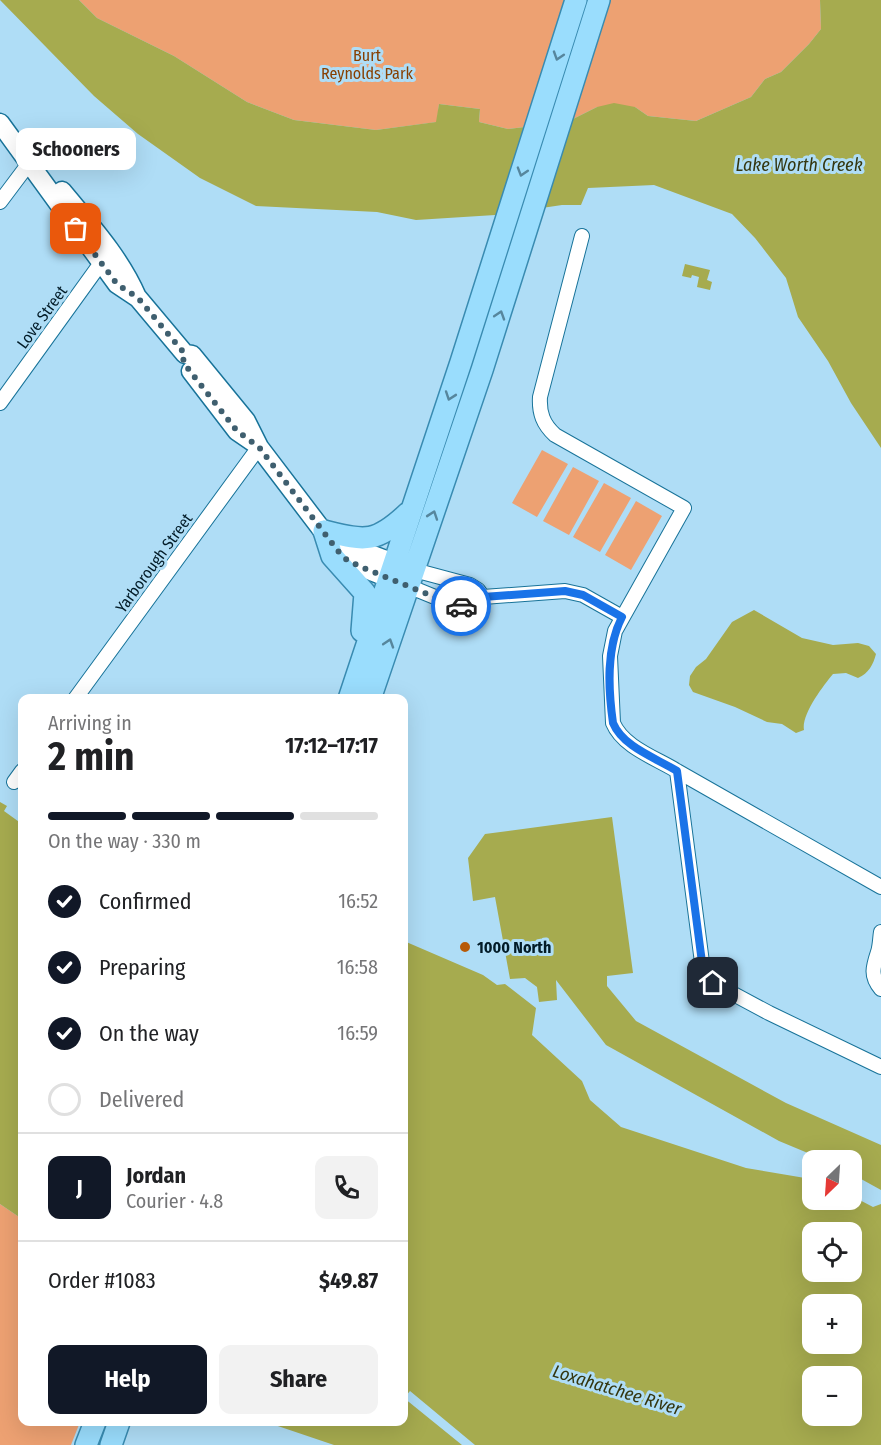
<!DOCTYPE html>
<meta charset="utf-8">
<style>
:root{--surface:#fff;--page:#f2f2f2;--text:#202124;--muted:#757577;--line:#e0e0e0;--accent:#111827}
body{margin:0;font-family:"Fira Sans Condensed",sans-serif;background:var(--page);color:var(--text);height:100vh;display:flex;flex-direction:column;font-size:22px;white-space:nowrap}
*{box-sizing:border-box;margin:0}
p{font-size:20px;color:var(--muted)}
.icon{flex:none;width:33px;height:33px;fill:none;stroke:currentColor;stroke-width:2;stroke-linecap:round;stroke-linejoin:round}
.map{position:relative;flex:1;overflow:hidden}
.side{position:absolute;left:18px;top:694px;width:390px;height:732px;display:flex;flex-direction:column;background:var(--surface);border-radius:12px;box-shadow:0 6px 24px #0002}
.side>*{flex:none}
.needle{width:39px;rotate:205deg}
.controls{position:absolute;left:802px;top:1150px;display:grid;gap:12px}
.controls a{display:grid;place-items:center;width:60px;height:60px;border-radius:12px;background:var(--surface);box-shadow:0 6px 24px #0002;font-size:30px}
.pin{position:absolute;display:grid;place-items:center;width:51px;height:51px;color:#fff;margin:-26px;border-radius:12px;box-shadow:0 3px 9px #0006}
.courier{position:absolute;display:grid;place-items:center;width:60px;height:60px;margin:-30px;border:4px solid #1a73e8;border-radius:50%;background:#fff;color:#222;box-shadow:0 2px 8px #0007}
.bubble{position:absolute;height:42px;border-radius:12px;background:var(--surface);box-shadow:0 6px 24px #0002;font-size:20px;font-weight:700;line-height:42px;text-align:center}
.head em{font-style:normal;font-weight:700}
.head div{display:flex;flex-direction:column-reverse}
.head{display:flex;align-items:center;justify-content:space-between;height:102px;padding:0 30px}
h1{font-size:39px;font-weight:700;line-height:45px}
.bar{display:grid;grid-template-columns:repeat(4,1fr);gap:9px 6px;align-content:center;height:72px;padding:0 30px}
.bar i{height:8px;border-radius:4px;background:var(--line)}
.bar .on{background:var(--accent)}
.bar p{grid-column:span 4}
.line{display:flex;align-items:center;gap:15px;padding:0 30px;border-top:2px solid var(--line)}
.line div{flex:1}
.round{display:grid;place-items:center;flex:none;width:63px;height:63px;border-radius:12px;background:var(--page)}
ol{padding:0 30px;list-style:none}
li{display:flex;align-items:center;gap:18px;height:66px}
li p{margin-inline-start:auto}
li .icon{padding:6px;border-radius:50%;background:var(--accent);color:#fff;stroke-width:4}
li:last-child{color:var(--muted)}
li i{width:33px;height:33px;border:3px solid var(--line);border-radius:50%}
.primary-button{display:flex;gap:12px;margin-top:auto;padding:12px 30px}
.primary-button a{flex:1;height:69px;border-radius:12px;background:var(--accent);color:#fff;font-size:24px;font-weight:700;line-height:69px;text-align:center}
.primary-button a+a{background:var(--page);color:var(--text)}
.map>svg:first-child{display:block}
.green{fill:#eda172}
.water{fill:#a6ab4f;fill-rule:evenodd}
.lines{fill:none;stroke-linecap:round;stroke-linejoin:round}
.street-casing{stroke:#187399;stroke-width:16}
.secondary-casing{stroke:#187399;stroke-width:21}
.primary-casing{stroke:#398bb1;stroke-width:24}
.street{stroke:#fff;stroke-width:14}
.secondary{stroke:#fff;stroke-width:18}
.primary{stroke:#9addfd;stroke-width:21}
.oneway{stroke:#56869d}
.done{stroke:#3f5f6f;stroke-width:6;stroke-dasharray:0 10.8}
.route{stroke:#1a73e8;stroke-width:8}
.poi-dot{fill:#b75a08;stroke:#afddf6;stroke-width:2}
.labels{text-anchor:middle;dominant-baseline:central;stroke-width:6;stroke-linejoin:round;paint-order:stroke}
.park-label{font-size:16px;fill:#873f00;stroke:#afddf6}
.street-label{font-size:16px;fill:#021b27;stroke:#afddf6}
.poi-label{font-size:16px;font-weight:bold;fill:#021b27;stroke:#afddf6;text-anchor:start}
.water-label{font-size:18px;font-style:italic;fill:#34360f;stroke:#afddf6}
</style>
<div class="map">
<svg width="881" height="1445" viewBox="0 0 881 1445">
<rect width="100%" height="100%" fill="#afddf6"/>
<path class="green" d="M79,0H820L821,29L809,44L781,72L765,79L751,97L696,121L648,116L635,107H597L567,122L508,129L479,122L480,109L439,104L437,122L376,130L294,120L247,102L174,56L97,18Z
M542,450L568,464L537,517L512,503Z
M573,467L599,481L569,535L543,521Z
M604,483L631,498L600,552L573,537Z
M636,501L662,516L631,570L605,555Z
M0,1204L22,1219V1422H80L71,1445H0Z"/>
<path class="water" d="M0,0H79L97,18L174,56L247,102L294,120L376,130L436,122L439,104L480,109L479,122L508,129L567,122L597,107L614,103L635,107L648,116L696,121L751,97L765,79L781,72L809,44L821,29L820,0H881V448L851,403L828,361L798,317L786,278L755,238L732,214L654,185L588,188L581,205H562L495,215L416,220L377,212L256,206L200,178L138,134L94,96Z
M685,264L710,270L707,280L712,282L710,290L697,287L699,277L692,275L691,278L682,276Z
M754,610L802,638L833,645L858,643L869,646L876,654C873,665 869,673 858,678L846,673L833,674C823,686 801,715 804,730L796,733L782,724L767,722L735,707L693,692L689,685L690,676L696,667L706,659L732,622Z
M0,802L7,806L4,811L22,824V1219L0,1204Z
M612,817L633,973L607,976V986L636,1021L786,1103L881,1145V1190L852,1174V1161H827L779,1141L606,1045L556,980L557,1000L539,1002L537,987L525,978L510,979L495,897L473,901L468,858L485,834Z
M404,941L483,975L497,985L505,984L536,1008L532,1035L582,1081L590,1100L621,1127L746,1168L811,1179L813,1180V1200H852V1196L873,1207L881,1204V1445H475L410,1391L404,1398L462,1445H334L266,1422H404ZM813,1233H852V1272H813ZM813,1305H852V1344H813ZM813,1377H852V1416H813Z"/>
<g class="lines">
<g class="street-casing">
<path id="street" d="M0,202L30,162
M582,236L540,397C539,413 543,424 555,435L684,508L615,631L610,656L613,723C623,747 656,758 677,771L703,970L707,978L713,983L769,1013L881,1067
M0,403L106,256
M414,570L470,585L478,590L483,597
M408,586L452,604L471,607L483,597L565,591L583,595L622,617
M75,699L259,447
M677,771L881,887
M14,782L22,771
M881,932C880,938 880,946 878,952C873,967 870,976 881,989"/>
</g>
<g class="secondary-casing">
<path id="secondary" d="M0,123L117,284L138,298L185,354L192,355L246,421L259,447L338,551C356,568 380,574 402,583
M62,191C90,225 119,256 137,297
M191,371L237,431L256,444
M333,537L354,548L407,568"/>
</g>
<g class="primary-casing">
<path id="primary" d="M324,531L332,556L365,593L362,631
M324,531C366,541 375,544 408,513
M349,699L461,362L576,0
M370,699L482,370L599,0
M86,1445L95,1422
M111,1445L119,1422"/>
</g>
<use href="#street" class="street"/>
<use href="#secondary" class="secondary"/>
<use href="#primary" class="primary"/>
</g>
<defs><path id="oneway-chevron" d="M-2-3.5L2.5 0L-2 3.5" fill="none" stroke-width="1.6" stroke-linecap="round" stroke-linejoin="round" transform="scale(1.5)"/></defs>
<g class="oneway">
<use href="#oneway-chevron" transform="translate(558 56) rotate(108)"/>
<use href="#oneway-chevron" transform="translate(522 172) rotate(107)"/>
<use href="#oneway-chevron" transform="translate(500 315) rotate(-72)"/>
<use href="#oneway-chevron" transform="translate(450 396) rotate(109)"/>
<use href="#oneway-chevron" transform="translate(433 515) rotate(-71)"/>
<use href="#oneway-chevron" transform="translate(389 643) rotate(-72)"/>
</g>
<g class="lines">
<path class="done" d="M76,229L117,284L138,298L185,354L183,361L189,370L237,431L259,447L338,551L347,560L361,567L452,604L461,606"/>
<path class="route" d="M461,606L471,607L483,597L565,591L583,595L622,617C606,648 608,688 613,723C623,747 656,758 677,771L703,970L707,978L713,983"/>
</g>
<circle class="poi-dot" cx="465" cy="947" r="6"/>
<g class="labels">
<g class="park-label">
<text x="367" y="55">Burt<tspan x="367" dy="18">Reynolds Park</tspan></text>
</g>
<g class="street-label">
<text transform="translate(42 317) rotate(-54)">Love Street</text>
<text transform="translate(154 563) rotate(-54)">Yarborough Street</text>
</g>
<g class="poi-label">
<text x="477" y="947">1000 North</text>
</g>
<g class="water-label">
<text x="799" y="165">Lake Worth Creek</text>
<text transform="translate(617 1390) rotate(17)">Loxahatchee River</text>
</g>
</g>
</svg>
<div class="controls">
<a><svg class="needle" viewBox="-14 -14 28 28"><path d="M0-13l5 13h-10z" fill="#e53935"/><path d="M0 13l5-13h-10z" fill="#757577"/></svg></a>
<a><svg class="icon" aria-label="locate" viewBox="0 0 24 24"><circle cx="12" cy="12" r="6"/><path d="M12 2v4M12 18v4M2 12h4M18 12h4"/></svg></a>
<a>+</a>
<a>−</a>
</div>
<div class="pin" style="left:76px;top:229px;background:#ea580c"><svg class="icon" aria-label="bag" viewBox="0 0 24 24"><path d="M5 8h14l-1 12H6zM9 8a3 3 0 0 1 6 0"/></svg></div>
<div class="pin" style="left:713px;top:983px;background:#1f2937"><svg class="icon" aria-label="home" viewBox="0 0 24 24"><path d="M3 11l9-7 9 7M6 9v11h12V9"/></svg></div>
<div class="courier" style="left:461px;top:606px"><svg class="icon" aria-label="car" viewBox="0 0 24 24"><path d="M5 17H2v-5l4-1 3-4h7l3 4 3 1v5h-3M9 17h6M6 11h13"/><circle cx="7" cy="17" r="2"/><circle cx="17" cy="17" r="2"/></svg></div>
<div class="bubble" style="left:16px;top:128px;width:120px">Schooners</div>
<section class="side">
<div class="head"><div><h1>2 min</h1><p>Arriving in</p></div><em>17:12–17:17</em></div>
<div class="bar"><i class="on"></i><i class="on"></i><i class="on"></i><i></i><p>On the way · 330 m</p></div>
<ol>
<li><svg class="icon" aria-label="check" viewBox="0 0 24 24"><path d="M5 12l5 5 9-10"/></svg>Confirmed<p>16:52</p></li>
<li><svg class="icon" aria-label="check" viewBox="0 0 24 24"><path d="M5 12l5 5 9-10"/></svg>Preparing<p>16:58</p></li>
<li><svg class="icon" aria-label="check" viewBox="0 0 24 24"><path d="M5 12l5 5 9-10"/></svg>On the way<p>16:59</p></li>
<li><i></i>Delivered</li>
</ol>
<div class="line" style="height:108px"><b class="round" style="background:var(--accent);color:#fff">J</b><div><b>Jordan</b><p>Courier · 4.8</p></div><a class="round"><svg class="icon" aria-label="phone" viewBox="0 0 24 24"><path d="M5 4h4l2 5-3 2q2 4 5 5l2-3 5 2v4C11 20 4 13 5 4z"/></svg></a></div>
<div class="line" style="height:78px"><div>Order #1083</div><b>$49.87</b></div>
<div class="primary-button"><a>Help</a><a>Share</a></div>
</section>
</div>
